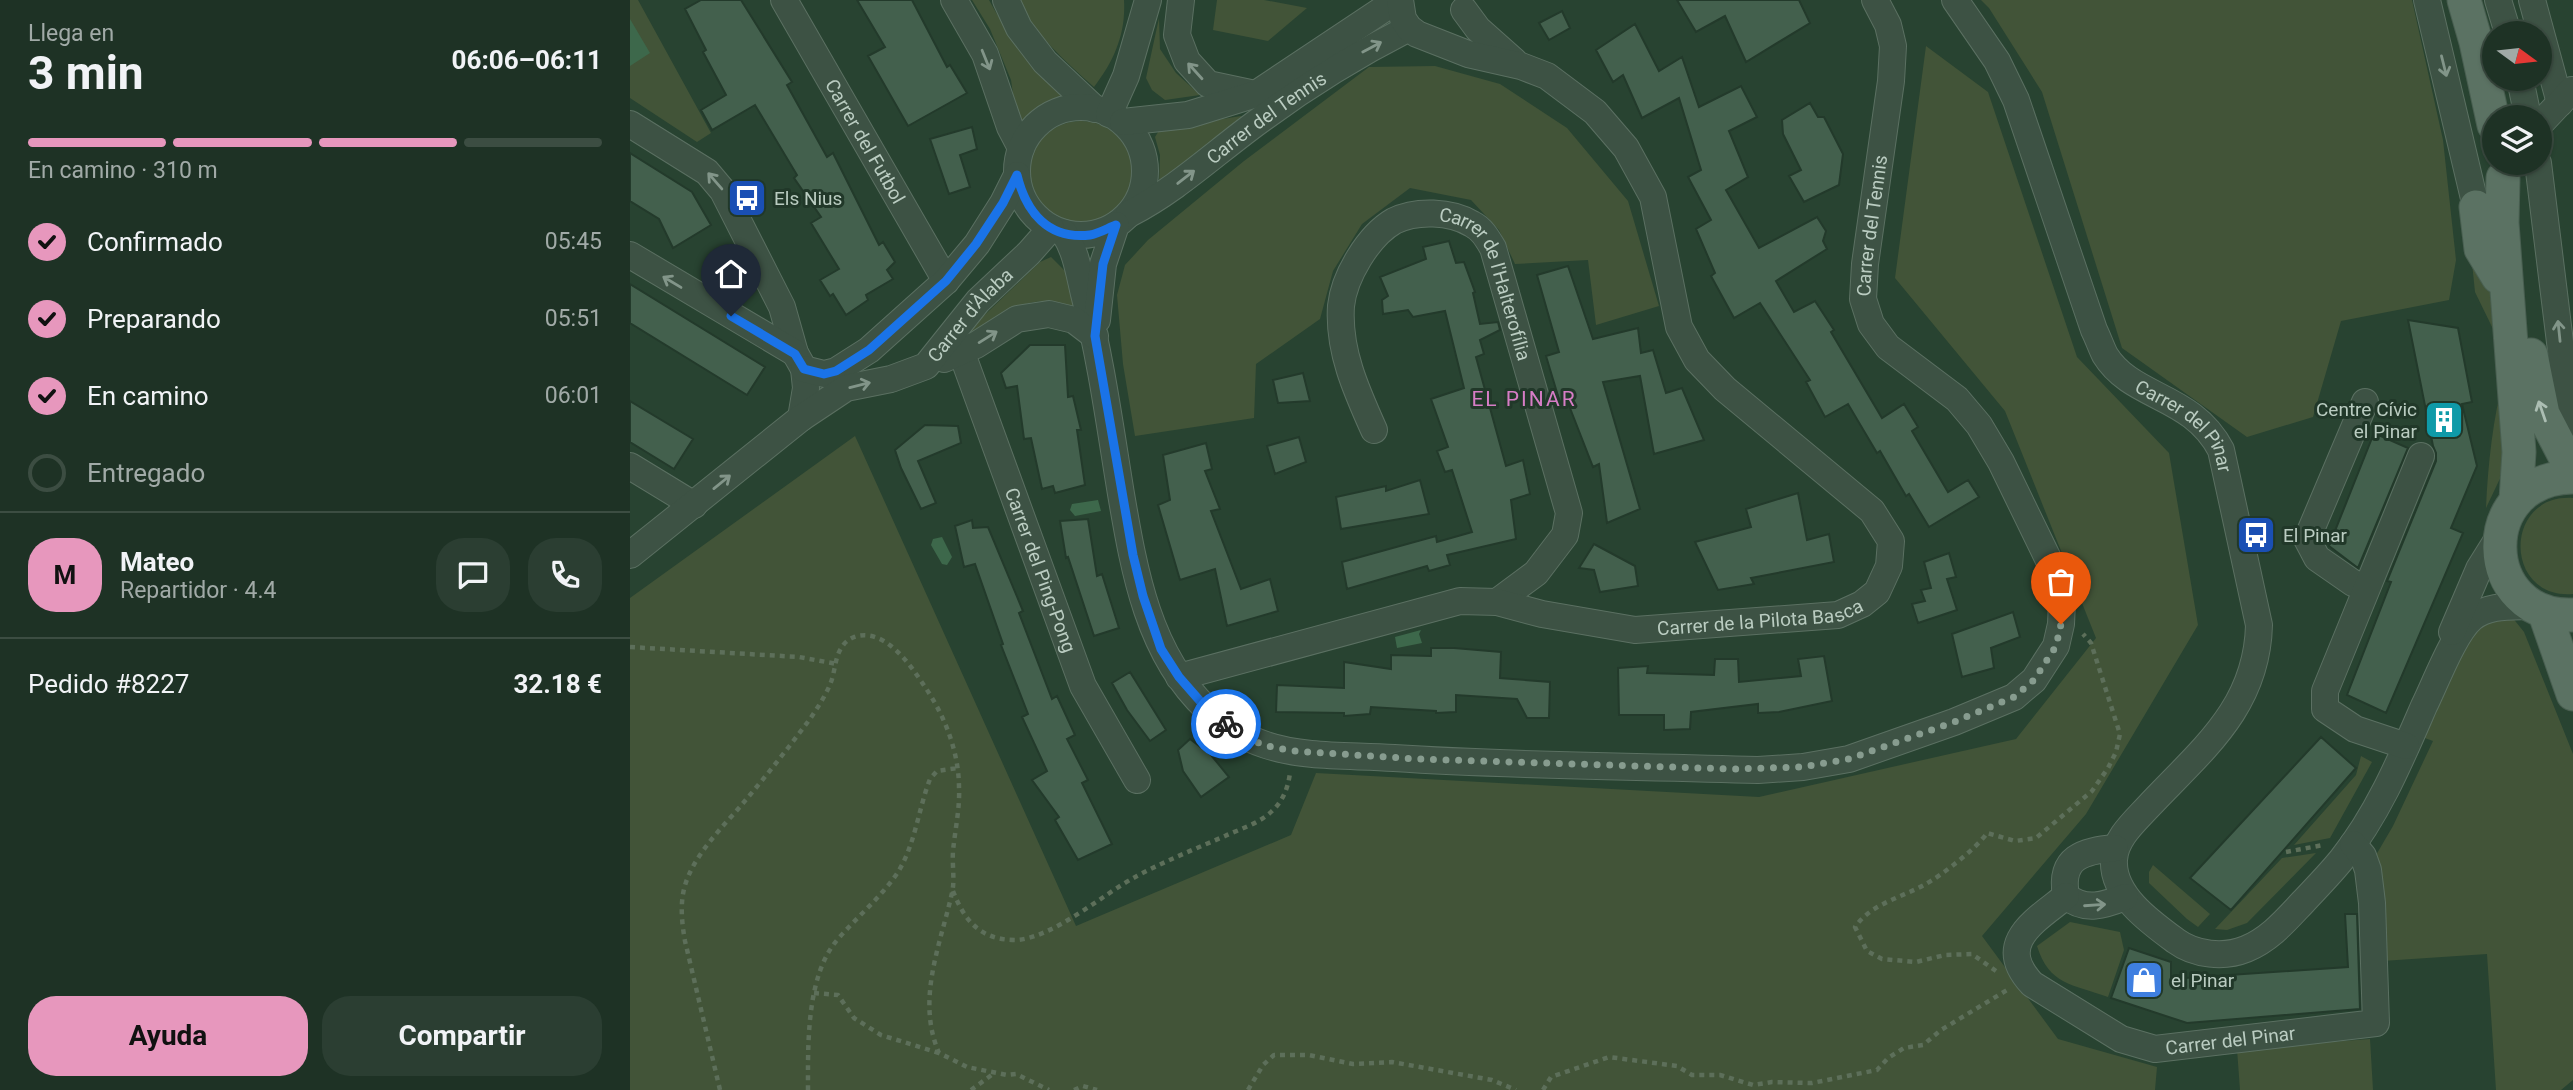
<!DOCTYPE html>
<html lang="es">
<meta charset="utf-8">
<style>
:root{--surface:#1e3225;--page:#2b3e32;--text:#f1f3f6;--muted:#a1aaa7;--line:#3c4d42;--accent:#e797bd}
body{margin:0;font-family:Roboto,sans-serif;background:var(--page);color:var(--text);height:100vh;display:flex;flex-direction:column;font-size:26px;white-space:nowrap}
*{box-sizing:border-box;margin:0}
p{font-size:23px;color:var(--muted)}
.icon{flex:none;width:38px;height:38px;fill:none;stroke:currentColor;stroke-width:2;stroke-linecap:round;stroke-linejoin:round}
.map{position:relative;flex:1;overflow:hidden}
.panel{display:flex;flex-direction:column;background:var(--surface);width:630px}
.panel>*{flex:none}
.needle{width:46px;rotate:105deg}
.controls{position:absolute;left:1852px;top:21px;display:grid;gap:14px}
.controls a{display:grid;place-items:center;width:70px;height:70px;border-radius:50%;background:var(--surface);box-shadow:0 2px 5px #0004,0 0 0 2px var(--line);font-size:35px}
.pin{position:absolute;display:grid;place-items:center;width:60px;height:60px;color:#fff;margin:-72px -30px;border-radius:50% 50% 50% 0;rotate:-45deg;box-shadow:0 0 7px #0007}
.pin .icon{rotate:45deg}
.courier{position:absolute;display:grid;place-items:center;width:70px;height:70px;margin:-35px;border:5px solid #1a73e8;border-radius:50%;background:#fff;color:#222;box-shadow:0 2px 9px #0007}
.overview em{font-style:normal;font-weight:700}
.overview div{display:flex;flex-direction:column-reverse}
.overview{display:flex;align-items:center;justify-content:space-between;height:119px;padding:0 28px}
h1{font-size:46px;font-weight:700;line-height:52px}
.bar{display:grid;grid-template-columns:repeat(4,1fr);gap:10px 7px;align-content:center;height:84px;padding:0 28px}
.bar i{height:9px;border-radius:5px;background:var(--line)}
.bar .selected{background:var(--accent)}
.bar p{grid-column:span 4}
.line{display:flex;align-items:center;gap:18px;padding:0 28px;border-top:2px solid var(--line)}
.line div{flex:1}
.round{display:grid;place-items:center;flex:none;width:74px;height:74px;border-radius:28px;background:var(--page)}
ol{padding:0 28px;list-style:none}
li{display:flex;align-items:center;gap:21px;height:77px}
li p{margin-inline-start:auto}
li .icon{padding:7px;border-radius:50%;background:var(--accent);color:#111;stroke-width:4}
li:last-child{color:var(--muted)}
li i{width:38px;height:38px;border:4px solid var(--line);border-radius:50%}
.primary-button{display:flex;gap:14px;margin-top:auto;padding:14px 28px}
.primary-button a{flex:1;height:80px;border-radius:28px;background:var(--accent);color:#111;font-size:28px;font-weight:700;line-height:80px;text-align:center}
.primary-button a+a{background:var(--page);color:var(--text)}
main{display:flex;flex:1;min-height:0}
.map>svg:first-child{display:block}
.green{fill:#425438}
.water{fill:#3d684b}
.building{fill:#43604d;stroke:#233a2b;stroke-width:2}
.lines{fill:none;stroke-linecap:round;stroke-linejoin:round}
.minor-casing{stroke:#5b7062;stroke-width:28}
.major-casing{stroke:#495f51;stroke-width:35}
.path{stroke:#5d6f5a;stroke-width:4.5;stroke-dasharray:5 5;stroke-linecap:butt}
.minor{stroke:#3d5244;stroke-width:26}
.major{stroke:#5b7263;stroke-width:33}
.oneway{stroke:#829589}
.oneway2{stroke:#acbeb3}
.done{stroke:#879c8f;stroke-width:7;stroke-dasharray:0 12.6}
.route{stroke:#1a73e8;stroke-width:9}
.labels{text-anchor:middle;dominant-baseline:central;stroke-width:6;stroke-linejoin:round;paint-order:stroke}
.street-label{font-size:19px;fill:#baccc1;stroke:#213829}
.poi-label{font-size:19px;fill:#baccc1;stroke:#213829;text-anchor:start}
.neighbourhood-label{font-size:21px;letter-spacing:2px;fill:#d77dc6;stroke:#213829}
</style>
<main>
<section class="panel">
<div class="overview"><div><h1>3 min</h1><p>Llega en</p></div><em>06:06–06:11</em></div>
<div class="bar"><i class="selected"></i><i class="selected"></i><i class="selected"></i><i></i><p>En camino · 310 m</p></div>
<ol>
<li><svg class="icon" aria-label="check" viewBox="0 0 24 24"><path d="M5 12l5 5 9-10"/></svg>Confirmado<p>05:45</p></li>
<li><svg class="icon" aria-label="check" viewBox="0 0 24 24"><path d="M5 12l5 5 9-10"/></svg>Preparando<p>05:51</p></li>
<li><svg class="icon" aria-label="check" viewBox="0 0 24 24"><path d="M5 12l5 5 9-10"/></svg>En camino<p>06:01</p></li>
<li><i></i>Entregado</li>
</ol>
<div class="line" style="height:126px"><b class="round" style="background:var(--accent);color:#111">M</b><div><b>Mateo</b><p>Repartidor · 4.4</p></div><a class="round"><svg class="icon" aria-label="chat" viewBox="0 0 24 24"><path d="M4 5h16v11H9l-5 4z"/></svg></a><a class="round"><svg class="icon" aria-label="phone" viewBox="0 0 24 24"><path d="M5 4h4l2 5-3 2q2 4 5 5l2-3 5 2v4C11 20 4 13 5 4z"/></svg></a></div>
<div class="line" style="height:91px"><div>Pedido #8227</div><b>32.18 €</b></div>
<div class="primary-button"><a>Ayuda</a><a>Compartir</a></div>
</section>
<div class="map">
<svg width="1943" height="1090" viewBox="0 0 1943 1090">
<rect width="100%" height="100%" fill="#284331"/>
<path class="green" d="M0,0H8L81,133L67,142L0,98Z
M342,0H359C379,37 403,69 434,98L392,129L388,128L381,80L360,29Z
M384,0H494C496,34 484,61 464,87C433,60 406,34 384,0Z
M587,0H634L677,8L638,41L583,30Z
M1351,0H1782L1813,140L1826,260L1819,300L1711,321L1683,417L1617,437L1492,348L1412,92L1359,8Z
M529,18L530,49L546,73L570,95L535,100L522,90L516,78Z
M1296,46L1358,92L1447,357L1539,453L1568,625L1456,814L1352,936L1428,1039L1527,1067L1525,1090H0V598L225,436L446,926L661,835L686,773L1129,797L1386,739L1466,638L1375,411L1265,278Z
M805,66L870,84L937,128L998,201L1029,306L966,325L958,260L885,264L869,230L841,200L780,188L732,224L703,271L690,319L626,364L624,418L505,436L493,364L487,295L495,265L518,240L614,161L739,67Z
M611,116L613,124L529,188L530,155L525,137L530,129Z
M399 173a52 52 0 1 1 104 0a52 52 0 1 1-104 0Z
M1840,243L1869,307L1864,331L1845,292Z
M421,257L443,279L450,311C403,288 380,310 341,335L340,329L410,262Z
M1874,376L1875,468L1856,508C1858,463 1863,419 1874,376Z
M1943,498V594C1873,600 1873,493 1943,498Z
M1882,617L1894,632L1943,754V1080L1931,1090H1866L1857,954L1752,961L1746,855L1763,826L1803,741L1792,737L1844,625Z
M1731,756L1742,762L1700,838L1664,845L1726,775Z
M1686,853L1617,923L1597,930L1585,929L1652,858Z
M1523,865L1580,914L1568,927L1557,919L1519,883V872Z
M1440,922L1490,932L1494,950L1478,997C1442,984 1419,985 1407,946Z
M1740,1039L1743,1090H1610L1607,1049Z"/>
<path class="water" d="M0,19L20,53L0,66Z
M468,500L471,511L445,516L440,510L442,504Z
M312,537L322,557L317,565L312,564L301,545L303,539Z
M791,630L789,634L792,643L767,648L765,637Z"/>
<path class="building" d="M71,0H111L162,82L157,85L197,157L203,153L249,245L253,242L265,262L257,270L263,279L236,295L238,300L216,315L203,294L200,296L190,280L209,269L181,223L191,217L164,178L167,175L125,105L82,130L71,110L96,95L73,52L76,50L55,9Z
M227,0H282L317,67L320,65L337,93L278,126L238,56L255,47Z
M1047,0H1169L1180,23L1116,62L1095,16L1066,32Z
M932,11L940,28L919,40L909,23Z
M1005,24L1029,71L1052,57L1069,107L1111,86L1127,117L1099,131L1118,177L1096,190L1129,248L1187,217L1196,231L1193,241L1197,249L1146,281L1164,312L1185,301L1204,330L1201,332L1252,418L1274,404L1288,427L1282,431L1318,492L1338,480L1349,497L1299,527L1279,494L1276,496L1250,451L1247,453L1218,404L1195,417L1176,382L1180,380L1130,303L1104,318L1081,276L1085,273L1066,229L1081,220L1058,177L1071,170L1049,98L1012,118L993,75L983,82L966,50Z
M1180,103L1188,117H1194L1213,154L1209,185L1174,202L1159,176L1171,170L1153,134L1152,120Z
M342,127L347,149L330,155L340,187L319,194L300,139Z
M0,153L62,192L81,225L43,248L29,219L0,201Z
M819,241L826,263L834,262L845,292L843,293L850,324L868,322L870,330L850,340L854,354L846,357L876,466L893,460L900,494L881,500L886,539L817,555L820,565L799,571L797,566L717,589L712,562L806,536L807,542L842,532L822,470L815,472L807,451L818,447L801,399L834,388L815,311L783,317L778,310L753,314L752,300L758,296L750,277L796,259L793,247Z
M938,266L963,339L1008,328L1011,353L1023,350L1036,393L1052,388L1074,440L1024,454L1010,376L973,382L1010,509L977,523L969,464L963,467L938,403L931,406L916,356L929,352L907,275Z
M0,284L135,367L117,395L0,323Z
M1778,320L1828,328L1842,402L1832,404L1847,466L1821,528L1833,533L1756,713L1717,695L1761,582L1757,581L1806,461V453L1803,446Z
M400,345H435L438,397L443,396L451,430H447L455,485L425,493L423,486L412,489L401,438L394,439L387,386L376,388L371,373Z
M673,373L680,401L648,403L643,380Z
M0,401L63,439L44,469L0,442Z
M295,425L328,426L331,443L288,461L306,503L291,509L271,468L265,450Z
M1744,433L1778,448L1728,568L1699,546Z
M669,437L676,462L645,474L637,446Z
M576,443L582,469L575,471L590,509L581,511L611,589L640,579L648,611L597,626L585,569L550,580L528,505L540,500L533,455Z
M790,480L799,514L711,529L706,497L756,486V491Z
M1168,493L1177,540L1199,534L1204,562L1121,578L1124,584L1088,590L1065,542L1121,527L1116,509Z
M458,519L467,576L472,574L489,628L464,636L438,557L436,558L430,521Z
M342,520L343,528L358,527L393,611L389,613L422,699L427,696L445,735L437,739L458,780L452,783L482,844L448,860L425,820L429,817L402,780L417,771L392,717L398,714L371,645L373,644L345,564L334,567L325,526Z
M964,544L1005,566L1008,586L970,592L964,570L949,568Z
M1319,553L1326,577L1317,579L1327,610L1288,623L1282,604L1295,601L1291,590L1301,588L1294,562Z
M1383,612L1390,637L1361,648L1364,668L1332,677L1322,634Z
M801,648H824L871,652L870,678L920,682L919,718H897L887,699L826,695V712L806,713V711L741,707L740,714L714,716V713L646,712L647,685L714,688V662L761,669V655L801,656Z
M1194,656L1202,701L1149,712L1128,713V704L1061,712L1060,729L1034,730V715H989L988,668L1018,666L1017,673L1084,675L1085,659H1108L1109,682L1171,676L1168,659Z
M500,672L536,730L520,741L497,710L482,683Z
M1691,737L1726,768L1601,910L1560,878Z
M560,739L581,755L599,777L571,797L553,771L548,750Z
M1715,914H1727L1730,1009L1557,1023L1481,998L1499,948L1541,962V979L1718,967Z"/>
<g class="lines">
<g class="minor-casing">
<g id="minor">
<path id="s1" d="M154,0L316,281"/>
<path d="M324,0L355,54L380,127L391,148"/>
<path d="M376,0L389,28L415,62L465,109"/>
<path d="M551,0L547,35L557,61L578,84L625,94"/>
<path id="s2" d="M1325,0L1367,61L1386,100L1464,330C1468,338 1471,347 1475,355C1502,399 1562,394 1591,450L1629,625C1627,709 1570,751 1517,808C1503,823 1485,839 1484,860C1482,895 1520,922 1546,941C1565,955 1594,958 1616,949C1640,939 1655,921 1673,902C1686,888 1700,874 1712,859C1748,814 1771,759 1794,706C1805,684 1824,633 1842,618C1859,604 1883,607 1903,606"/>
<path d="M1797,0L1846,207"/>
<path d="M1868,0L1878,33"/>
<path d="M1902,0L1930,103"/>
<path d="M834,10L848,29L884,61"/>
<path d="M1890,79L1898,117"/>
<circle cx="451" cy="171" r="64"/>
<path d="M479,114L496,76L518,0"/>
<path d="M493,122L558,115L626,94L767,0"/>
<path d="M0,124L77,172L93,191L152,307L165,353L174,369L176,388L171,418"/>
<path d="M1909,125L1942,90"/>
<path d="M1908,163L1943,448"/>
<path id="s3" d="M499,214C548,189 588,150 633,118C679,84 728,54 779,28"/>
<path id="s4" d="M434,233C446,251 449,273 454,294C471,359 480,427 491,494C504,570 518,654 577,709C594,725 614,738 636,745C675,758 722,755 764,758C885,766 1007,766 1128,770L1173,767L1219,759L1324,722L1384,697L1404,680L1426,646L1431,624L1432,602L1426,575L1371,462L1349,425L1327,399L1258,347L1241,324L1233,299L1235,264L1261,81L1263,46L1258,25L1245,0"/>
<path d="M0,255L165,353"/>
<path d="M467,320L473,264L486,225"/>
<path id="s5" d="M331,351L453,686L507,780"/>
<path d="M314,359L346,345L387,319L419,314L444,320L465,336"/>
<path d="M174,369L194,374L206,371L239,350L316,281L347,244L373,203L387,175"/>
<path d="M1735,402L1677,539L1687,558L1723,583L1736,587"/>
<path id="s6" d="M744,430C726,390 708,350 711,306C714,277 738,236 764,221C786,210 821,211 842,224C852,229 857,238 863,248L939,513L935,535L906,573L867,602"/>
<path d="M0,466L64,505"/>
<path id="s7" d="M0,555L171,418L216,388L261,379L296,366L348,301L399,253L421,228"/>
<path d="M1822,632L1849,569L1869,537"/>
<path id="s8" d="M549,677L830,601L867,602L912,614L1005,630L1208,615L1232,604L1247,592L1259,566L1261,541L1242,511L1095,389L1067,360L1049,327L1023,197L996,148L965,112L917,76L891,66L838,54L787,34L779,28L773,19L770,0"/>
<path d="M1776,746L1725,729L1695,709V691L1791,456"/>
<path d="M1485,848C1453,851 1429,857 1436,896C1455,912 1475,905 1495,897"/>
<path id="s9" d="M1436,896C1405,921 1364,943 1402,984L1491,1039L1525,1049L1746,1023L1742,903L1738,870L1733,856L1723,844"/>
</g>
</g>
<g class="major-casing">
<path id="major" d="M1834,0L1846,42L1864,125
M1873,178L1872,223L1889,452L1886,500
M1846,207L1851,249L1868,277
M1901,355L1913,414L1943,472
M1943,477C1843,478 1848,619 1943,615
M1914,611L1943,694"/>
</g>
<path class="path" d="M0,647L169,657L207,664
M1656,852L1693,845
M323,891C334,920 350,940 385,940C422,939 473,894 507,876C535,861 565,849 595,836C610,829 630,823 642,811C653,801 658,788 660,773
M1366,971L1342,954L1315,955L1286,962L1252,959L1237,951L1225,927C1241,904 1270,898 1294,885C1311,876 1347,848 1357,833L1385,841L1406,838L1462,791L1478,768L1486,752L1490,734L1461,643L1453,634
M184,993L208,995L224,1018L251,1035L309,1053
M90,1090L55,941C52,924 50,906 54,889C62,856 93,827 114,802C137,775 159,747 180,719C188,707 196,695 201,682C205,672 205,656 212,647C214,643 219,639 224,637C254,627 279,663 293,684C314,714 329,751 329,788C330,808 325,830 323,851C322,865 325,880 322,893C310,946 286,1000 309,1053L337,1067L377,1075L386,1074L419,1090
M178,1090C178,1045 176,975 208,939C227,917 249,899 266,875C285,847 288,810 300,779L307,771L328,768
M341,1090L363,1074
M444,1090L453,1086L467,1090
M618,1090L633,1065L644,1055H679L723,1064L762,1062L862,1080L886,1090
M913,1090L921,1077L979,1057L1047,1066L1062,1075H1090L1123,1085L1142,1082L1182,1083L1247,1070L1258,1058L1274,1048L1293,1045L1311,1030L1377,990"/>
<use href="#minor" class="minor"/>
<use href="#major" class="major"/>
</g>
<defs><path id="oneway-shaft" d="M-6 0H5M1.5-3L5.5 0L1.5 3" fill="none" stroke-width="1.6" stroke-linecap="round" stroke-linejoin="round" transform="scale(1.75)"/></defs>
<g class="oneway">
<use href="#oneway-shaft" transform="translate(742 47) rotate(-28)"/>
<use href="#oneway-shaft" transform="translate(356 60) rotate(68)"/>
<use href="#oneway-shaft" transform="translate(1814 66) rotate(76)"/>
<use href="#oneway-shaft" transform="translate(565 71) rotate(-132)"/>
<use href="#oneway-shaft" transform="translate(556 177) rotate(-38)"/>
<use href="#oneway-shaft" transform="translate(85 181) rotate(-131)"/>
<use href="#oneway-shaft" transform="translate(42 282) rotate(-149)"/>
<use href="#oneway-shaft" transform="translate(1929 331) rotate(-96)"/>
<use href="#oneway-shaft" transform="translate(358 337) rotate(-32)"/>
<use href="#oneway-shaft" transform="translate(230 385) rotate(-14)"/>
<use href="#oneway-shaft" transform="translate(92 482) rotate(-39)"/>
<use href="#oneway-shaft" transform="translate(1465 905) rotate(-4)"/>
</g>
<use class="oneway2" href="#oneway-shaft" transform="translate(1912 411) rotate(-109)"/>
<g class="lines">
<path class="done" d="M596,724L611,736L637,746L664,751L787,759L1102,769L1172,767L1219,759L1324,722L1384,697L1404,680L1426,646L1431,624"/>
<path class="route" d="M101,316L165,354L174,369L194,374L206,371L239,350L316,281L346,244L373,203L387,175C396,212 418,240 460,235C468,234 478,228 486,225L473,264L465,336L503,555L513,596L531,649L549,677L577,709L596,724"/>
</g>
<defs>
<g id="bus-square" transform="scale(2.0125)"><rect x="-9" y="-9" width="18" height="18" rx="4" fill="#1a4fb4" stroke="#213829"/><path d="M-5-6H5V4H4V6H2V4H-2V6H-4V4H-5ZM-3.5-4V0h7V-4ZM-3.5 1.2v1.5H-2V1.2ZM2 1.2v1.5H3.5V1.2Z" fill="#fff"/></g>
<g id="building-square" transform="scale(2.0125)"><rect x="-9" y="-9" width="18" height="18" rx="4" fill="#0f9aa8" stroke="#213829"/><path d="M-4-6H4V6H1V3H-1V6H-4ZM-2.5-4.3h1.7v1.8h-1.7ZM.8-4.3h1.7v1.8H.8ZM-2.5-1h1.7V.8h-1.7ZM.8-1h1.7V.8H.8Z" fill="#fff"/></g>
<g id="shop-square" transform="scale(2.0125)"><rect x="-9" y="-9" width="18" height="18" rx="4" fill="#3f7fe0" stroke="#213829"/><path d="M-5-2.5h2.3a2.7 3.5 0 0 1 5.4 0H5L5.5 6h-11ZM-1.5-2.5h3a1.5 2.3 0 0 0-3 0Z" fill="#fff"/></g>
</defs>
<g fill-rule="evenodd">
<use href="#bus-square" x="117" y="198"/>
<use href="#building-square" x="1814" y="420"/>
<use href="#bus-square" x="1626" y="535"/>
<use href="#shop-square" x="1514" y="980"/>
</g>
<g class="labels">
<g class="street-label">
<text stroke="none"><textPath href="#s3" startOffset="168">Carrer del Tennis</textPath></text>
<text stroke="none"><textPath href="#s1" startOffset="163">Carrer del Futbol</textPath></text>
<text stroke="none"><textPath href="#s4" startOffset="1892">Carrer del Tennis</textPath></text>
<text stroke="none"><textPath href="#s6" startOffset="371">Carrer de l'Halterofília</textPath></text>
<text stroke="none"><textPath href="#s7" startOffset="424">Carrer d'Àlaba</textPath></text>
<text stroke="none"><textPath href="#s2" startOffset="497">Carrer del Pinar</textPath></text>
<text stroke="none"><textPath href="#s5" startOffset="233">Carrer del Ping-Pong</textPath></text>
<text stroke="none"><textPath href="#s8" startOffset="595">Carrer de la Pilota Basca</textPath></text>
<text stroke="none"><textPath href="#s9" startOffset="329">Carrer del Pinar</textPath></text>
</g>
<g class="poi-label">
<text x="144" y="198">Els Nius</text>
<text x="1787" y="409" text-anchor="end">Centre Cívic<tspan x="1787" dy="22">el Pinar</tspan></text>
<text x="1653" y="535">El Pinar</text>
<text x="1541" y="980">el Pinar</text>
</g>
<g class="neighbourhood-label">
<text x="894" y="399">EL PINAR</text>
</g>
</g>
</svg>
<div class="controls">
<a><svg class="needle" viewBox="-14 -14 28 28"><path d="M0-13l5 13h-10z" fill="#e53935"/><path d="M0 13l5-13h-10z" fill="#a1aaa7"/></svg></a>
<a><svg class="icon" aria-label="layers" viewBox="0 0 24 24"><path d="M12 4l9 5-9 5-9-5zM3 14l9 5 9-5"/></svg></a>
</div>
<div class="pin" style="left:1431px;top:624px;background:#ea580c"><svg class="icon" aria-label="bag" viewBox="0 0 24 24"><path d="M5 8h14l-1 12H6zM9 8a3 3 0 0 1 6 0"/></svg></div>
<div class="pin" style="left:101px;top:316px;background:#1f2937"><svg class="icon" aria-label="home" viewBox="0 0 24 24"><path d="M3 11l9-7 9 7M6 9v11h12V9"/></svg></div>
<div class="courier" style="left:596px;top:724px"><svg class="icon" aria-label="bike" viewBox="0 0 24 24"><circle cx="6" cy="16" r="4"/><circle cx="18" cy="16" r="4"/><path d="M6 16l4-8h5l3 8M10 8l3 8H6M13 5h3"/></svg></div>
</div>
</main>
